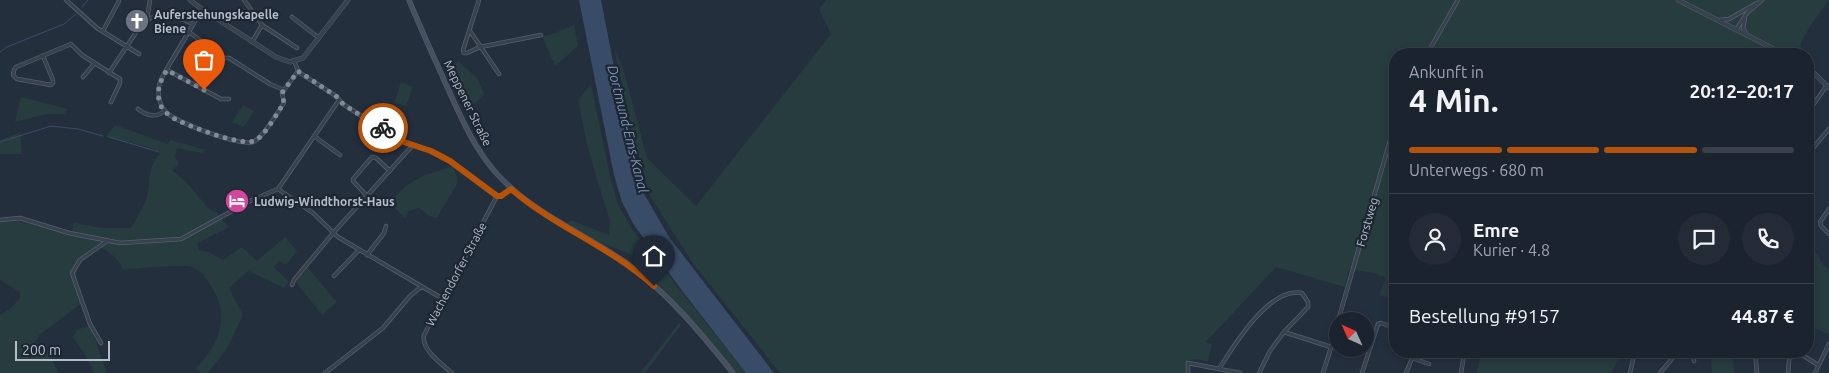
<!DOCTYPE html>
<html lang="de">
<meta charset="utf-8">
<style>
:root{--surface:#1b232e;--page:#242b36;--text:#f1f3f6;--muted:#a0a4aa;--line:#39404a;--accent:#b45309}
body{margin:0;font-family:Ubuntu,sans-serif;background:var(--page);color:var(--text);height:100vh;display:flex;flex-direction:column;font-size:19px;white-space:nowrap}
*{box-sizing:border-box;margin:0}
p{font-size:16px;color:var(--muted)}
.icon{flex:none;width:28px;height:28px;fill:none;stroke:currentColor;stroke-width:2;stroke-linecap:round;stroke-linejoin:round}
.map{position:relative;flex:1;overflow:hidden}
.panel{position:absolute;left:1389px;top:48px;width:425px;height:310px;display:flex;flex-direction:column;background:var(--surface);border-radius:20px;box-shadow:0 2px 8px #0003,0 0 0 1px var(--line)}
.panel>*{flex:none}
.needle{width:32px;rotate:315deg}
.fabs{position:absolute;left:1329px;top:312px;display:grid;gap:10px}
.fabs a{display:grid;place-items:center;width:45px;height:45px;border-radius:50%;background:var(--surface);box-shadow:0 2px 8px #0003,0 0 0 1px var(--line);font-size:25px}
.scale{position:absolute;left:15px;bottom:12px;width:95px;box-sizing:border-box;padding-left:5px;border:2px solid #b4bcc9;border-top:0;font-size:14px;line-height:18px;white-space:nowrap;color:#b4bcc9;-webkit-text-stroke:4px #1d2633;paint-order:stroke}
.pin{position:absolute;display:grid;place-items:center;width:42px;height:42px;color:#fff;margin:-51px -21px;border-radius:50% 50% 50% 0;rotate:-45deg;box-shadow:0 0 5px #0007}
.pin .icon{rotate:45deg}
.courier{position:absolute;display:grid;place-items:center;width:50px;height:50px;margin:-25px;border:4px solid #b45309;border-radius:50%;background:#fff;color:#222;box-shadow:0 1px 6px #0007}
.summary em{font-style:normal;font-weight:600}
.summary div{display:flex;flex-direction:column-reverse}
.summary{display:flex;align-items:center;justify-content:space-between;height:85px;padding:0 20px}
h1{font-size:32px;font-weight:600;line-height:38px}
.bar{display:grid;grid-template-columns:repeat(4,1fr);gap:8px 5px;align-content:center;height:60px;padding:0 20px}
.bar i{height:6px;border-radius:4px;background:var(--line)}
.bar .on{background:var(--accent)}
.bar p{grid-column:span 4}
.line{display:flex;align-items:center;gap:12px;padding:0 20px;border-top:1px solid var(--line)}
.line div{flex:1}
.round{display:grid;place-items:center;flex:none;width:52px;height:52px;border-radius:26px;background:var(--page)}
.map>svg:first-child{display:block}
.green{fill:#263c3f}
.water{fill:#394c67}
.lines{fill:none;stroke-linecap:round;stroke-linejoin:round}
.stream{stroke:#394c67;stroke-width:1}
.minor-casing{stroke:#565f6c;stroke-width:4.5}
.tertiary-casing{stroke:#565f6c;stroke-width:5}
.secondary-casing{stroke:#565f6c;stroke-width:5.5}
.minor{stroke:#38414e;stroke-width:3}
.tertiary{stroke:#38414e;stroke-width:4}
.secondary{stroke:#465061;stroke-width:4.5}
.done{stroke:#828b98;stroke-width:5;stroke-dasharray:0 9}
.route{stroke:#b45309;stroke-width:6}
.labels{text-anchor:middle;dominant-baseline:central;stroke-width:4.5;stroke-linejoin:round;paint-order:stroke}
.poi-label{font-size:12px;font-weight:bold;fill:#b4bcc9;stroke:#1d2633;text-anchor:start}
.street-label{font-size:12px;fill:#b4bcc9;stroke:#1d2633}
.water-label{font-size:14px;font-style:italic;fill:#7c92b1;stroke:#1d2633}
</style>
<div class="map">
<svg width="1829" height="373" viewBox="0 0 1829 373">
<rect width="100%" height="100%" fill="#242f3e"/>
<path class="green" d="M826,0H1829C1818,16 1807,28 1800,46L1806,54H1395V299L1379,295L1386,278L1374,273L1349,269L1345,287L1276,267L1206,342L1212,344L1208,361C1194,359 1186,355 1186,373H780L692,262L650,196L631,127L610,29L615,51L623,68L647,158L696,206L831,34L819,9Z
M574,25L578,46L555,66L542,36L550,35Z
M458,61L477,78L484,94L475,103L468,106L461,102L449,77L452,68Z
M401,82L413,87L406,106L394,103Z
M591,84L610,177L618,204L631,228L746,373H736L703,334L647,277L630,254L602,243L568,224L569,221H573L609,235L610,220L606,209L588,148L578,100Z
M21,97L68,109L64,114H46L15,122Z
M243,105L254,111L244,127L232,122Z
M115,125L168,144L171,140L206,150L202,153L177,148L175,156L179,164L172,170L187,183L210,210L217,213L229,227L197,243L199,250L209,252L223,260L242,247L257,261L285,237L297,251L286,265L279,261L274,267L289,282L284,288L248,271L229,288L243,315L228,347L208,373H201L196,368C219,346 231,314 211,286C206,278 202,271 192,267C184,264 135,269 123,270C119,259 110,252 100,247C72,268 73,270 82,303L38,336V339L27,347H41L50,354L58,373H0V315L11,308L20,298V292L0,280V219L19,216V221L71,234L74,223L102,228H131C137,217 146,204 148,192C151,173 148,168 161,152L138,144L106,137Z
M20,133L22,154H0V140Z
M453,166L457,178V184L437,218L429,216L419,208L409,211L405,218L389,202L407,185L423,176Z
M1808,239L1824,266L1829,269V334L1808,326Z
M308,268L337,302L322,315L296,282Z
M679,323L681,325L645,373H640Z
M90,325L107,373H94L86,356L73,337L77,330Z
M1481,351H1622L1611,373H1477Z
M1714,351H1733L1734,373H1712L1711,363Z"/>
<path class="water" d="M579,0H601L626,129L632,155L643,192L669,237L774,373H746L680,288L634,225L622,202L614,175Z"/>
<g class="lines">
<path class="stream" d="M82,7L88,0
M0,52L7,47L64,24L76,14
M109,137L159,152
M0,142L51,126L78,129L103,136"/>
<g class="minor-casing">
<path id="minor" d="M66,0L97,28L139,54
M244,0L262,25L252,42
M479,0L463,50L464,53H467L480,47L541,35
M202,9C191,28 180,47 169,65C166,71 160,79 159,86C158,94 159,104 165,111C174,122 239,146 253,142C263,138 277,113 284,103L282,93L298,71
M292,17L319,38
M1745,18L1743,28L1747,35
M147,19L150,0
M1720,20L1729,19L1757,3
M262,25L297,48
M1736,30L1747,13L1762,0
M103,31L119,1
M470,31L499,74
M189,32L224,58H229L270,84L284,90
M1427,54L1458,0
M43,56L53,80V83L51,85L17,79L13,75L14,70L16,67L71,44L82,55L120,79V83L111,102
M294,60L298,71L300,73L336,96L343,104L369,121L378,124L404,142L431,151L450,161L497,196H501L511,189
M167,70L221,99H229
M109,73L143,22C159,11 177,16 193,24
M83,77L94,64
M1811,108L1827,85
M138,109C147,116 155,118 165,111
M314,136L340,155
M1808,154L1829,129
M278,189L313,213L338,237L443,299
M367,196L353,181V179L372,157L376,158L390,171
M1829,209L1820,222L1821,226L1829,234
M0,220L20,218L69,233L120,243L181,239L252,200L278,189L339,100
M367,255L384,233L386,226
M334,276L359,250
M292,285L294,280L334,232L412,146
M1338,321L1395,123
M101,343L90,324L72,273L80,260L107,241
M1629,351V353L1634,355
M1755,351L1757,373
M1796,351L1818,365
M1412,358L1429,364
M1219,369C1234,345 1270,286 1302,293L1308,302V307L1284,332
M325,373L383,328L410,296L421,287
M452,373C442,364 421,350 424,335L497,196
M1188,373V363L1240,373
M1259,373L1270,351L1284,332L1331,347
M1323,373L1338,325
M1362,373L1378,324L1381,323L1395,328
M1406,373L1415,351
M1461,373L1464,355L1462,351
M1630,373L1635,351
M1660,373L1676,354L1693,357L1694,361
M1788,373L1790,351
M1815,373L1829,344"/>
</g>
<g class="tertiary-casing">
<path id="tertiary" d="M190,0L202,9L276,57L290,62L303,58L348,0
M1678,0L1784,54
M1808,67L1829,88"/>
</g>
<g class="secondary-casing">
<path id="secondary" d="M409,0C420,27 432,53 444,80C459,113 473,148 498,175C534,214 582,232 625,262C667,292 701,333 733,373"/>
</g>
<use href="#minor" class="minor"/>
<use href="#tertiary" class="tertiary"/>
<use href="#secondary" class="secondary"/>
</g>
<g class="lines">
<path class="done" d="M204,90L167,70C160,81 155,93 161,106C164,112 170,116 175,119C188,126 245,148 256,140C266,134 277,113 284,103L282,93L298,71L336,96L343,104L369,121L373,122L383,128"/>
<path class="route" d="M383,128L404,142L431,151L450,161L497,196H501L511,189C555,227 611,247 654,286"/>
</g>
<defs>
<g id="church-disc" transform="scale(1.25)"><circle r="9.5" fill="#6b7280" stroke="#1d2633"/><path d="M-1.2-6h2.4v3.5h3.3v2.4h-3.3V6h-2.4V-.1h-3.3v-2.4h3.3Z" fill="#fff"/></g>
<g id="hotel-disc" transform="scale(1.25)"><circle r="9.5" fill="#d1479c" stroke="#1d2633"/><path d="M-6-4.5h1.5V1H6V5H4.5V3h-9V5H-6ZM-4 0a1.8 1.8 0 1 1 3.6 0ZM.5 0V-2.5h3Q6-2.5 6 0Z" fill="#fff"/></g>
</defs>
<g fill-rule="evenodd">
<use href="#church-disc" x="137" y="21"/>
<use href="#hotel-disc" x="237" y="201"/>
</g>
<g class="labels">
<g class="poi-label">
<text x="154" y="14">Auferstehungskapelle<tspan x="154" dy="14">Biene</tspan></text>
<text x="254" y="201">Ludwig-Windthorst-Haus</text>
</g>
<g class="street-label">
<text transform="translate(468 103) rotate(64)">Meppener Straße</text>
<text transform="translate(1367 222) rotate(-74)">Forstweg</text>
<text transform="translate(456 274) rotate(-62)">Wachendorfer Straße</text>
</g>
<g class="water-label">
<text transform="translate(628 129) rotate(76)">Dortmund-Ems-Kanal</text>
</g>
</g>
</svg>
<div class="fabs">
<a><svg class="needle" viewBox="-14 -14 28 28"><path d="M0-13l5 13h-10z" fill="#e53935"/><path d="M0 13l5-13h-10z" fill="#a0a4aa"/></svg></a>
</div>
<div class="scale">200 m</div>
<div class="pin" style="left:204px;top:90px;background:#ea580c"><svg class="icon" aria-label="bag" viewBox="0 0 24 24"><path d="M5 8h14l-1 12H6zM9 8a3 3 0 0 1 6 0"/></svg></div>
<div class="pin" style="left:654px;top:286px;background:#1f2937"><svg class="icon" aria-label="home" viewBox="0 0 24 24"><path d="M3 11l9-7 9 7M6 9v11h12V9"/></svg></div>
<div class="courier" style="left:383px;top:128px"><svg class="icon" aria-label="bike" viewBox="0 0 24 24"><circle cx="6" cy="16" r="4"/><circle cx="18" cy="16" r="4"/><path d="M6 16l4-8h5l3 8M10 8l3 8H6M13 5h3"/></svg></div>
<section class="panel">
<div class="summary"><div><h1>4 Min.</h1><p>Ankunft in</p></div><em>20:12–20:17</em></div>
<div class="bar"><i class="on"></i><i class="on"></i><i class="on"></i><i></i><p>Unterwegs · 680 m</p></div>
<div class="line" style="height:90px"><a class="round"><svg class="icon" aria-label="person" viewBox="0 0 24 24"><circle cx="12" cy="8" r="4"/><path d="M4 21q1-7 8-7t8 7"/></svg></a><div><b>Emre</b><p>Kurier · 4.8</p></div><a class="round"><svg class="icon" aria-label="chat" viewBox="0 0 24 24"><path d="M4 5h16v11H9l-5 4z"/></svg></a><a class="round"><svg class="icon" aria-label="phone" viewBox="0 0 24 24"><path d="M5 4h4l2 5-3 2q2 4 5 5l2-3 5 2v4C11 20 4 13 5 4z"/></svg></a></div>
<div class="line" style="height:65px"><div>Bestellung #9157</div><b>44.87 €</b></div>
</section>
</div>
